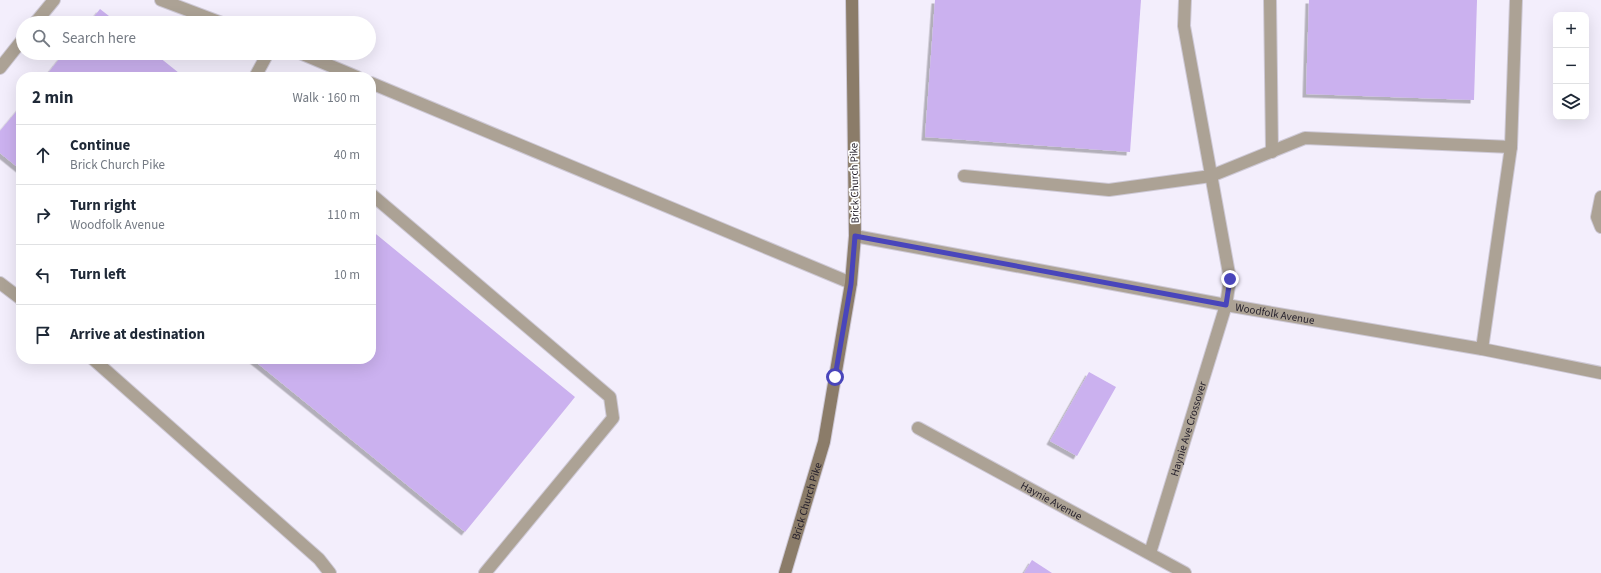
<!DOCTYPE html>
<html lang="en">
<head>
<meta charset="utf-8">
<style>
	:root { --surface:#fff; --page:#f6f6f7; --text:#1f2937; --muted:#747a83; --line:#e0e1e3 }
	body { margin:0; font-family:"Source Sans 3",sans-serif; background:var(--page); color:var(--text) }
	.controls { position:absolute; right:12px; top:12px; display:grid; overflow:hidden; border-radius:8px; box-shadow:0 4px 16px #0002 }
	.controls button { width:36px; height:36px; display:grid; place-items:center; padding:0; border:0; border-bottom:1px solid var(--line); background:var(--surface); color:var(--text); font:20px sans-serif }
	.stop { position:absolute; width:12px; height:12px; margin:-9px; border:3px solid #4945bb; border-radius:50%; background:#fff }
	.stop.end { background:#4945bb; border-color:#fff; box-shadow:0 1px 4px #0008 }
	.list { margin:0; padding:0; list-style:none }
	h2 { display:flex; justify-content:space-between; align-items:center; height:52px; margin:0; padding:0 16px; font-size:17px }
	h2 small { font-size:13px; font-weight:400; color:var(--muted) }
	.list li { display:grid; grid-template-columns:26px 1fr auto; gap:12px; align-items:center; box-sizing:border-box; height:60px; padding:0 16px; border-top:1px solid var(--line) }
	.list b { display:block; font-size:15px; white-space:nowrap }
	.list p { margin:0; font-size:13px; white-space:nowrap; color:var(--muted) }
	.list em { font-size:13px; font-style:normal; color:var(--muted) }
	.icon { flex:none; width:22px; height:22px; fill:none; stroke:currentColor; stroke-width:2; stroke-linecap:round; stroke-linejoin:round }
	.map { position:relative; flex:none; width:1601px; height:573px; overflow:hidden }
	.search { position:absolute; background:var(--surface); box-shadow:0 4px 16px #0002; left:16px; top:16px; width:360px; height:44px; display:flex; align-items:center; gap:10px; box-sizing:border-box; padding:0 14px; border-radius:22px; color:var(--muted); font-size:15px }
	.panel { position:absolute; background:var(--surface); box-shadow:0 4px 16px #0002; left:16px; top:72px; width:360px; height:292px; border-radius:16px }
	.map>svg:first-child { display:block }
	.building { fill:#cbb1ef; filter:url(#shadow) }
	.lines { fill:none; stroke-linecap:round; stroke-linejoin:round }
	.lane-casing { stroke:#cec9d6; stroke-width:14 }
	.street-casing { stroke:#cec9d6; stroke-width:14 }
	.secondary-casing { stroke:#cec9d6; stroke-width:14 }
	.lane { stroke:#aca295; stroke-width:12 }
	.street { stroke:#aca295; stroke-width:12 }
	.secondary { stroke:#8b7c69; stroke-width:12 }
	.route { stroke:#4945bb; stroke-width:5 }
	.labels { text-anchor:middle; stroke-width:3.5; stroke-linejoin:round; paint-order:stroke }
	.street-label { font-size:11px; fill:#231e2a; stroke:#fff }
</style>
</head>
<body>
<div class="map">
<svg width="1601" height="573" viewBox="0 0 1601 573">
	<defs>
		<filter id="shadow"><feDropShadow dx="-3.5" dy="3.5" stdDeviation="0" flood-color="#0004"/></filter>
	</defs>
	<rect width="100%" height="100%" fill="#f3eefc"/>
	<g class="building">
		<polygon points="935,0 1141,0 1130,152 925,137"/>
		<polygon points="1309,0 1477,0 1474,100 1306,94"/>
		<polygon points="100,9 118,23 89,23"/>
		<polygon points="64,53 154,53 184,77 45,77"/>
		<polygon points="21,106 21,170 0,153 0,131"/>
		<polygon points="371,230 575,397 465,532 252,359 371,359"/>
		<polygon points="1089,372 1116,387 1077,456 1050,441"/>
		<polygon points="1032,560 1052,573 1024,573"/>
	</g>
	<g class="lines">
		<g class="lane-casing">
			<g id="lane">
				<polyline points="161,0 222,23"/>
				<polyline points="1185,0 1184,26 1230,279 1226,305"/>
				<polyline points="1270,0 1272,152"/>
				<polyline points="35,23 54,0"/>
				<polyline points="300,53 357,77"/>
				<polyline points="0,68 23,39"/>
				<polyline points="255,77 268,53"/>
				<polyline points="371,83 851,283"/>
				<polyline points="1511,147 1516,0"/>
				<polyline points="964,176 1109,190 1211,176 1305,138 1511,147 1482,349"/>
				<polyline points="371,194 610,397 613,418 485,573"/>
				<polyline points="1601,197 1597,217 1601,227"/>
				<polyline points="0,283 21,299"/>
				<polyline points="93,359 319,559 330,573"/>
			</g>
		</g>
		<g class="street-casing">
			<g id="street">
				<path id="s1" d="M855,236L1226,305L1482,349L1601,373"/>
				<path id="s2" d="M918,428L1185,573"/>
				<path id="s3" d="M1150,553L1226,305"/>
			</g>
		</g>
		<g class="secondary-casing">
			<g id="secondary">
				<path id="s4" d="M785,573L824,442L851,283L855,236L852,0"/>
			</g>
		</g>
		<use href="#lane" class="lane"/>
		<use href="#street" class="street"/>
		<use href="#secondary" class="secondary"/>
	</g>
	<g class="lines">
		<polyline class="route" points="835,377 851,284 855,236 1226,305 1230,279"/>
	</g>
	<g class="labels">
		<g class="street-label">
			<text transform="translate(854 183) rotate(-91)" y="4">Brick Church Pike</text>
			<text dy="4" stroke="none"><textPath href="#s1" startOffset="427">Woodfolk Avenue</textPath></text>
			<text dy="4" stroke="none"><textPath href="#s3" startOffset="130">Haynie Ave Crossover</textPath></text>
			<text dy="4" stroke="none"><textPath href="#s2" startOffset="152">Haynie Avenue</textPath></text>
			<text dy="4" stroke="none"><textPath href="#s4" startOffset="75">Brick Church Pike</textPath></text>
		</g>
	</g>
</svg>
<div class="controls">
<button>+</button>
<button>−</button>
<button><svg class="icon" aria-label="layers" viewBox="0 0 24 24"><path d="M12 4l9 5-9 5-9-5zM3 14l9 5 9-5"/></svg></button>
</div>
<div class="stop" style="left:835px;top:377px"></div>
<div class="stop end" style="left:1230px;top:279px"></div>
<div class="search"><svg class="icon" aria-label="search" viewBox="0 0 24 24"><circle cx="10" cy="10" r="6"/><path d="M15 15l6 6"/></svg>Search here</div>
<section class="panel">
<h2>2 min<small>Walk · 160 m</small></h2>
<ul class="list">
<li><svg class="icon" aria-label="ahead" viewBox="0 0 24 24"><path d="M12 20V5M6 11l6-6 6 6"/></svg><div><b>Continue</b><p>Brick Church Pike</p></div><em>40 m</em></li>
<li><svg class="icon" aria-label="right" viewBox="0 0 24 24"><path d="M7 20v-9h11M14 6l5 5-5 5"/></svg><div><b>Turn right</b><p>Woodfolk Avenue</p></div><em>110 m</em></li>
<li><svg class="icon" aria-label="left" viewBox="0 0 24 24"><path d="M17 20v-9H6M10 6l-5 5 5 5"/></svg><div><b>Turn left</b></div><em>10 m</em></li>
<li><svg class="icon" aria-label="arrive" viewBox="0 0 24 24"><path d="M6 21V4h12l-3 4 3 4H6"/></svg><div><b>Arrive at destination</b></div></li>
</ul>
</section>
</div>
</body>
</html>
